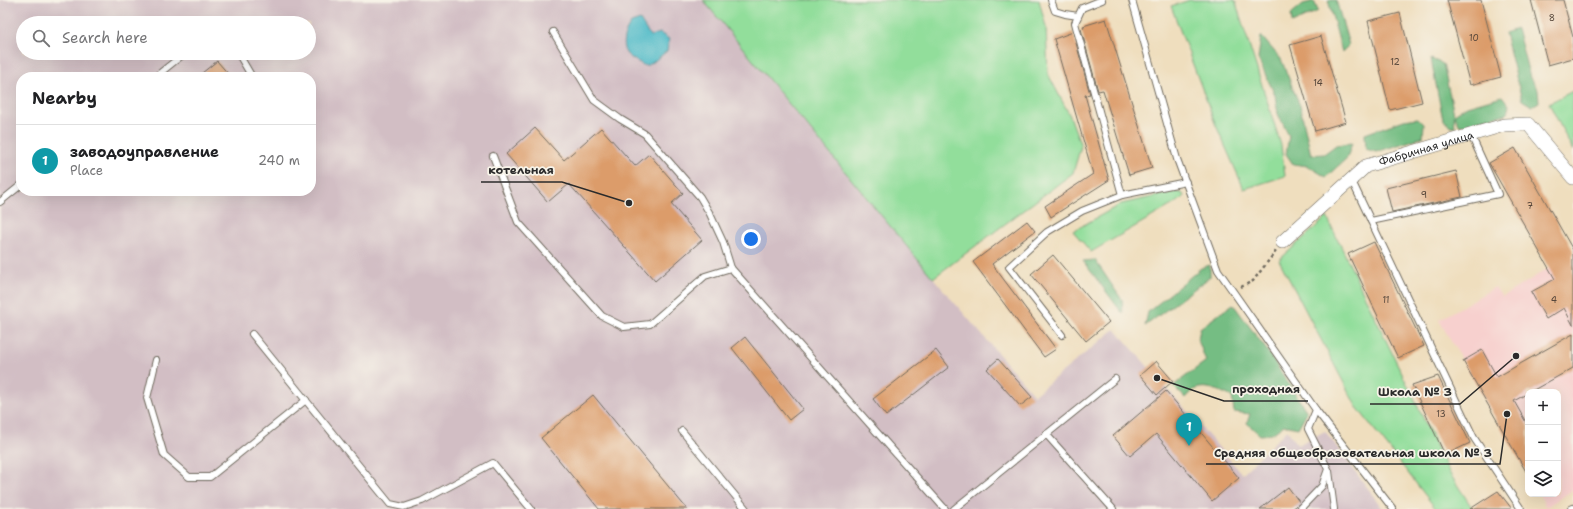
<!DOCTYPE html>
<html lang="en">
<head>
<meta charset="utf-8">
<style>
	:root { --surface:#fff; --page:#f2f2f2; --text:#202124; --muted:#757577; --line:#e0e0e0; --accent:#d1495b }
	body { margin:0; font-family:"Shantell Sans",sans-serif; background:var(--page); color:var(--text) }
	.controls { position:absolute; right:12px; bottom:12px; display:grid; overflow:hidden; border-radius:8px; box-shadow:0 4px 16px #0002 }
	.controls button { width:36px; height:36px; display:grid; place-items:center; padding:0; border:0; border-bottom:1px solid var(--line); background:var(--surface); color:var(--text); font:20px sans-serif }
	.you { position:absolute; left:751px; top:239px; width:14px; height:14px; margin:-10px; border:3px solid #fff; border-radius:50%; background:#1a73e8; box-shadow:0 0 0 6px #1a73e833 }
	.badge { display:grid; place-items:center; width:26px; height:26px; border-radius:50%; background:var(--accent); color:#fff; font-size:13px; font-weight:700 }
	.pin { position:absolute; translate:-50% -33px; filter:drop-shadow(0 1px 2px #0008) }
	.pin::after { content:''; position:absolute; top:21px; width:14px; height:12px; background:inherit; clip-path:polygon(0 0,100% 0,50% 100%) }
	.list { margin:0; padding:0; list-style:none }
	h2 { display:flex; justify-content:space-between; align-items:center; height:52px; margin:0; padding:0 16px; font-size:17px }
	h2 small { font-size:13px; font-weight:400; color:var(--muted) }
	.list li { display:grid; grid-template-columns:26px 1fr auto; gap:12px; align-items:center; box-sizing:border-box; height:72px; padding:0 16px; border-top:1px solid var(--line) }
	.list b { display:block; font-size:15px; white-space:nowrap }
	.list p { margin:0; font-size:13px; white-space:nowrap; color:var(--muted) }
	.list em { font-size:13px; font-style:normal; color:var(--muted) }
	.icon { flex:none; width:22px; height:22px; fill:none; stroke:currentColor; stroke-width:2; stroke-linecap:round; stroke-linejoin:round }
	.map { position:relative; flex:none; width:1573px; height:509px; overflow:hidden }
	.search { position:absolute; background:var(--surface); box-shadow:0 4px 16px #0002; left:16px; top:16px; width:300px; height:44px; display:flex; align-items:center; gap:10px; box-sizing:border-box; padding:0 14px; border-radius:22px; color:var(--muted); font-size:15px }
	.panel { position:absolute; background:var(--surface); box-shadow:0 4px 16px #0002; left:16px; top:72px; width:300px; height:124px; border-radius:16px }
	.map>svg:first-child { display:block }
	.built { fill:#f7d0ce }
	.industrial { fill:#d2bec4; fill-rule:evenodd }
	.green { fill:#92de9b; stroke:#5e8463 }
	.forest { fill:#75bd83; stroke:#507457 }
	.water { fill:#4dbac8; stroke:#3c727a }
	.building { fill:#dc9c6a }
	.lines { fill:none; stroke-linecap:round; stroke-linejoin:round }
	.lane-casing { stroke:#706a5e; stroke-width:8 }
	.street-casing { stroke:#706a5e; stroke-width:14 }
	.path { stroke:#706a5e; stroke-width:2.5; stroke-dasharray:3 3; stroke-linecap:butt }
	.lane { stroke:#fff; stroke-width:6 }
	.street { stroke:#fff; stroke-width:13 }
	.labels { text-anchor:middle; stroke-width:3.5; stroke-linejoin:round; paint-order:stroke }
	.number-label { font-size:9px; fill:#57473b }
	.street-label { font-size:11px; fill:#2b2b2b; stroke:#f7f3e8 }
	.leader { fill:none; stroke:#2b2b2b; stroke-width:1.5 }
	.callout-dot { fill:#2b2b2b; stroke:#f7f3e8; stroke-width:1.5 }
	.callout-label { font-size:12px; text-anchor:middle; font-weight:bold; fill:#2b2b2b; stroke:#f7f3e8; stroke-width:3.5; stroke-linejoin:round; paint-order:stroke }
</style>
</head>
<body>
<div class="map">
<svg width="1573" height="509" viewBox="0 0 1573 509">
	<rect width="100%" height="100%" fill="#f7f3e8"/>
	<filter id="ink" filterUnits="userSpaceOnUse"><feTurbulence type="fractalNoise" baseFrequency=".025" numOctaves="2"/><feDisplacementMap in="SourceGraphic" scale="8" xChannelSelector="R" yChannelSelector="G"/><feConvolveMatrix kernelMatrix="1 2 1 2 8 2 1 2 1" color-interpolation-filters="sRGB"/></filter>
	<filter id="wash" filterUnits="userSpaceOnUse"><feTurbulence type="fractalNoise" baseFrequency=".012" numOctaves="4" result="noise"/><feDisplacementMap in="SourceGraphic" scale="16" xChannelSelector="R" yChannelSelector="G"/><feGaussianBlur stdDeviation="0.9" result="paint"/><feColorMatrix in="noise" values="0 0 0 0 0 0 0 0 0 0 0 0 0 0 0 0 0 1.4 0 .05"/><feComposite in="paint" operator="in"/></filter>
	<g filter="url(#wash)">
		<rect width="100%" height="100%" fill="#efdebe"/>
		<polygon class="built" points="1573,253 1573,490 1546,507 1539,494 1558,494 1558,392 1528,392 1528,475 1439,320 1495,287 1502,297"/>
		<path class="industrial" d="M0,0H703L940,286L1034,395L1115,329L1242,474L1287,430L1298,445L1325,431L1383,509H0ZM23,23H309V53H23ZM21,77H311V191H21Z"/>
		<g class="green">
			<polygon points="703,0 1039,0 1046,27 1048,74 1070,116 1081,146 1073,173 933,278"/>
			<polygon points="1190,0 1235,0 1281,145 1285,176 1244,189 1215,123 1171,6"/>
			<polygon points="1573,91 1573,151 1549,103"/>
			<polygon points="1175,192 1182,193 1184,196 1179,201 1091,252 1073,231 1121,204"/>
			<polygon points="1327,217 1450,474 1473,509 1436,509 1356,406 1279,260"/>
		</g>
		<g class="forest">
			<polygon points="1328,0 1336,0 1349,45 1342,52"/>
			<polygon points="1314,1 1318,11 1292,23 1291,14 1303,4"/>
			<polygon points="1517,29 1530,78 1538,90 1539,102 1532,106 1522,100 1505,33"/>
			<polygon points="1261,36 1281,59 1300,106 1311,155 1324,154 1336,145 1352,143 1347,158 1326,177 1308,166 1293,164 1286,154 1289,136 1278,114 1275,95 1258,59"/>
			<polygon points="1431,59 1443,64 1454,114 1467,106 1502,96 1509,105 1507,114 1487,118 1460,126 1454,115 1455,128 1443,120"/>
			<polygon points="1418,118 1424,124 1423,137 1376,152 1366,149 1365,134 1404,120"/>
			<polygon points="1095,260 1122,300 1123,314 1083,261"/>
			<polygon points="1210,265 1210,277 1145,326 1148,312 1201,268"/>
			<path d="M1233,304L1266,349L1307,412L1298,428L1284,425L1272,434L1260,435L1247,423L1250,414L1234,412L1232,397C1221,391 1203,383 1192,391C1189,393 1187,396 1185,398L1173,386L1206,361L1198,340L1200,328Z"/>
		</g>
		<path class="water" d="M640,20L650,36L660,33L669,39L667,51L652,63L645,66C639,62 629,58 626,53C620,44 625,31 631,23Z"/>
		<g id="blocks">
			<g class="building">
				<polygon points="1447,0 1481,0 1501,77 1470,85"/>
				<polygon points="1531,0 1563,0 1573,37 1573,58 1548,65"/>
				<polygon points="1400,13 1422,102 1390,110 1368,21"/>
				<polygon points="1106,19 1152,168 1129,175 1103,90 1098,91 1081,29 1084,28 1083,26"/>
				<polygon points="1073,32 1090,94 1085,95 1109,180 1051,217 1045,206 1093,174 1054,39"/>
				<polygon points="1321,36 1346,122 1315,131 1290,45"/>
				<polygon points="217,61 231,77 197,77"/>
				<polygon points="535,128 564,160 601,128 635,166 649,154 683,193 671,204 702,240 655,281 569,184 548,202 506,154"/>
				<polygon points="1515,148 1573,250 1573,325 1564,308 1546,319 1531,292 1555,279 1489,163"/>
				<polygon points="1456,171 1462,197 1392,212 1386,188"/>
				<polygon points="1027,221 1035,231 992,264 1056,349 1044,357 973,262"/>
				<polygon points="1374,242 1424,346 1398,358 1348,254"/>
				<polygon points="1053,255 1109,322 1086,341 1031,274"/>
				<polygon points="1573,334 1573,368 1530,392 1528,392 1528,393 1514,401 1528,426 1528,475 1463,361 1482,350 1497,377"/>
				<polygon points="745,337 803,409 789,420 732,348"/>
				<polygon points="936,350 949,367 886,416 873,399"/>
				<polygon points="998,359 1032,397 1020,406 987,369"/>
				<polygon points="1156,361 1173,381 1157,395 1140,375"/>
				<polygon points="1438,376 1470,443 1445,455 1412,385"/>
				<polygon points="1166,391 1239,478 1212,501 1156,434 1130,456 1113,436"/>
				<polygon points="593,395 687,509 599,509 541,438"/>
				<polygon points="1288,487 1300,503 1292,509 1260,509"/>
				<polygon points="1498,491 1512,509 1470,509"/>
			</g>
		</g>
	</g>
	<g filter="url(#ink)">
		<use href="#blocks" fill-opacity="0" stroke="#706a5e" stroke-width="1"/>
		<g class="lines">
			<g class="lane-casing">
				<g id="lane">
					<polyline points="1051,0 1055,11 1065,14 1078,16"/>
					<polyline points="1102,0 1082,8 1075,23 1122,195 1186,182"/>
					<polyline points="1132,0 1177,159 1218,270 1316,410 1308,429 1328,469 1322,486 1300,509"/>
					<polyline points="553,32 594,100 620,119 645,134 700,197 710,214 723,242 731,268"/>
					<polyline points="238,53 252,77"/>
					<polyline points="155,77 185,53"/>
					<polyline points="493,156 518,222 602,316 624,327 650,324 705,276 731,268 945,509"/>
					<polyline points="1351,179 1474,438 1521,509"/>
					<polyline points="0,202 21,185"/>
					<polyline points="1371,221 1498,194 1471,135"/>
					<polyline points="252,334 390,504 404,507 422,501 493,463 531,509"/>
					<polyline points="1062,335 1009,267 1047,232 1082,211 1122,195"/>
					<polyline points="156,360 147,398 164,455 189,477 210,477 306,400"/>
					<polyline points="1316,410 1393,509"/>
					<polyline points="682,431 746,509"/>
					<polyline points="1046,434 1113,509"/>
					<polyline points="1329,471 1334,509"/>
					<polyline points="954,509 1115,379"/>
					<polyline points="1571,509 1573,508"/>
				</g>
			</g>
			<g class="street-casing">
				<g id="street">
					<path id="s1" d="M1282,242L1366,166L1504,125L1528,124L1573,178"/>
				</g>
			</g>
			<polyline class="path" points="1241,287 1253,281 1276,251"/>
			<use href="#lane" class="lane"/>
			<use href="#street" class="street"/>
		</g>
	</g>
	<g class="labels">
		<g class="number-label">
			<text x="1552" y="21">8</text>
			<text x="1474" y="41">10</text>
			<text x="1395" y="65">12</text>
			<text x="1318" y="86">14</text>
			<text x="1424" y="198">9</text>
			<text x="1530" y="209">7</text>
			<text x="1386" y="303">11</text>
			<text x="1554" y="303">4</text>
			<text x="1441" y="417">13</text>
		</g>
		<g class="street-label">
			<text dy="4" stroke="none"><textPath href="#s1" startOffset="176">Фабричная улица</textPath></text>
		</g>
	</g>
	<path class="leader" d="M629 203L562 182H481M1157 378L1224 401H1308M1516 356L1460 404H1370M1507 414L1500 464H1206"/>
	<g class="callout-dot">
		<circle cx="629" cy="203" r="4"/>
		<circle cx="1157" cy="378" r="4"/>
		<circle cx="1516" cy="356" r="4"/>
		<circle cx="1507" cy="414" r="4"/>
	</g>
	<g class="callout-label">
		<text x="521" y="174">котельная</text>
		<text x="1266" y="393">проходная</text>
		<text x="1415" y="396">Школа № 3</text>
		<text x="1353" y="457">Средняя общеобразовательная школа № 3</text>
	</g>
</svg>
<div class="controls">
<button>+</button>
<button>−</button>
<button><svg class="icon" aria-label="layers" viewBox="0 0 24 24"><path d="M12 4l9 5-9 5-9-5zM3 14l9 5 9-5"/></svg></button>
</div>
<div class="you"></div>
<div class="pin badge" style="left:1189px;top:446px;background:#0f9aa8">1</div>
<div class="search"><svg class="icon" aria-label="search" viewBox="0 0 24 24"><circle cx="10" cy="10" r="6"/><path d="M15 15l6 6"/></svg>Search here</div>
<section class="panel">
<h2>Nearby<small></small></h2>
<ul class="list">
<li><span class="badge" style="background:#0f9aa8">1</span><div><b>заводоуправление</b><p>Place</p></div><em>240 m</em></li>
</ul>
</section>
</div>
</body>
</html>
